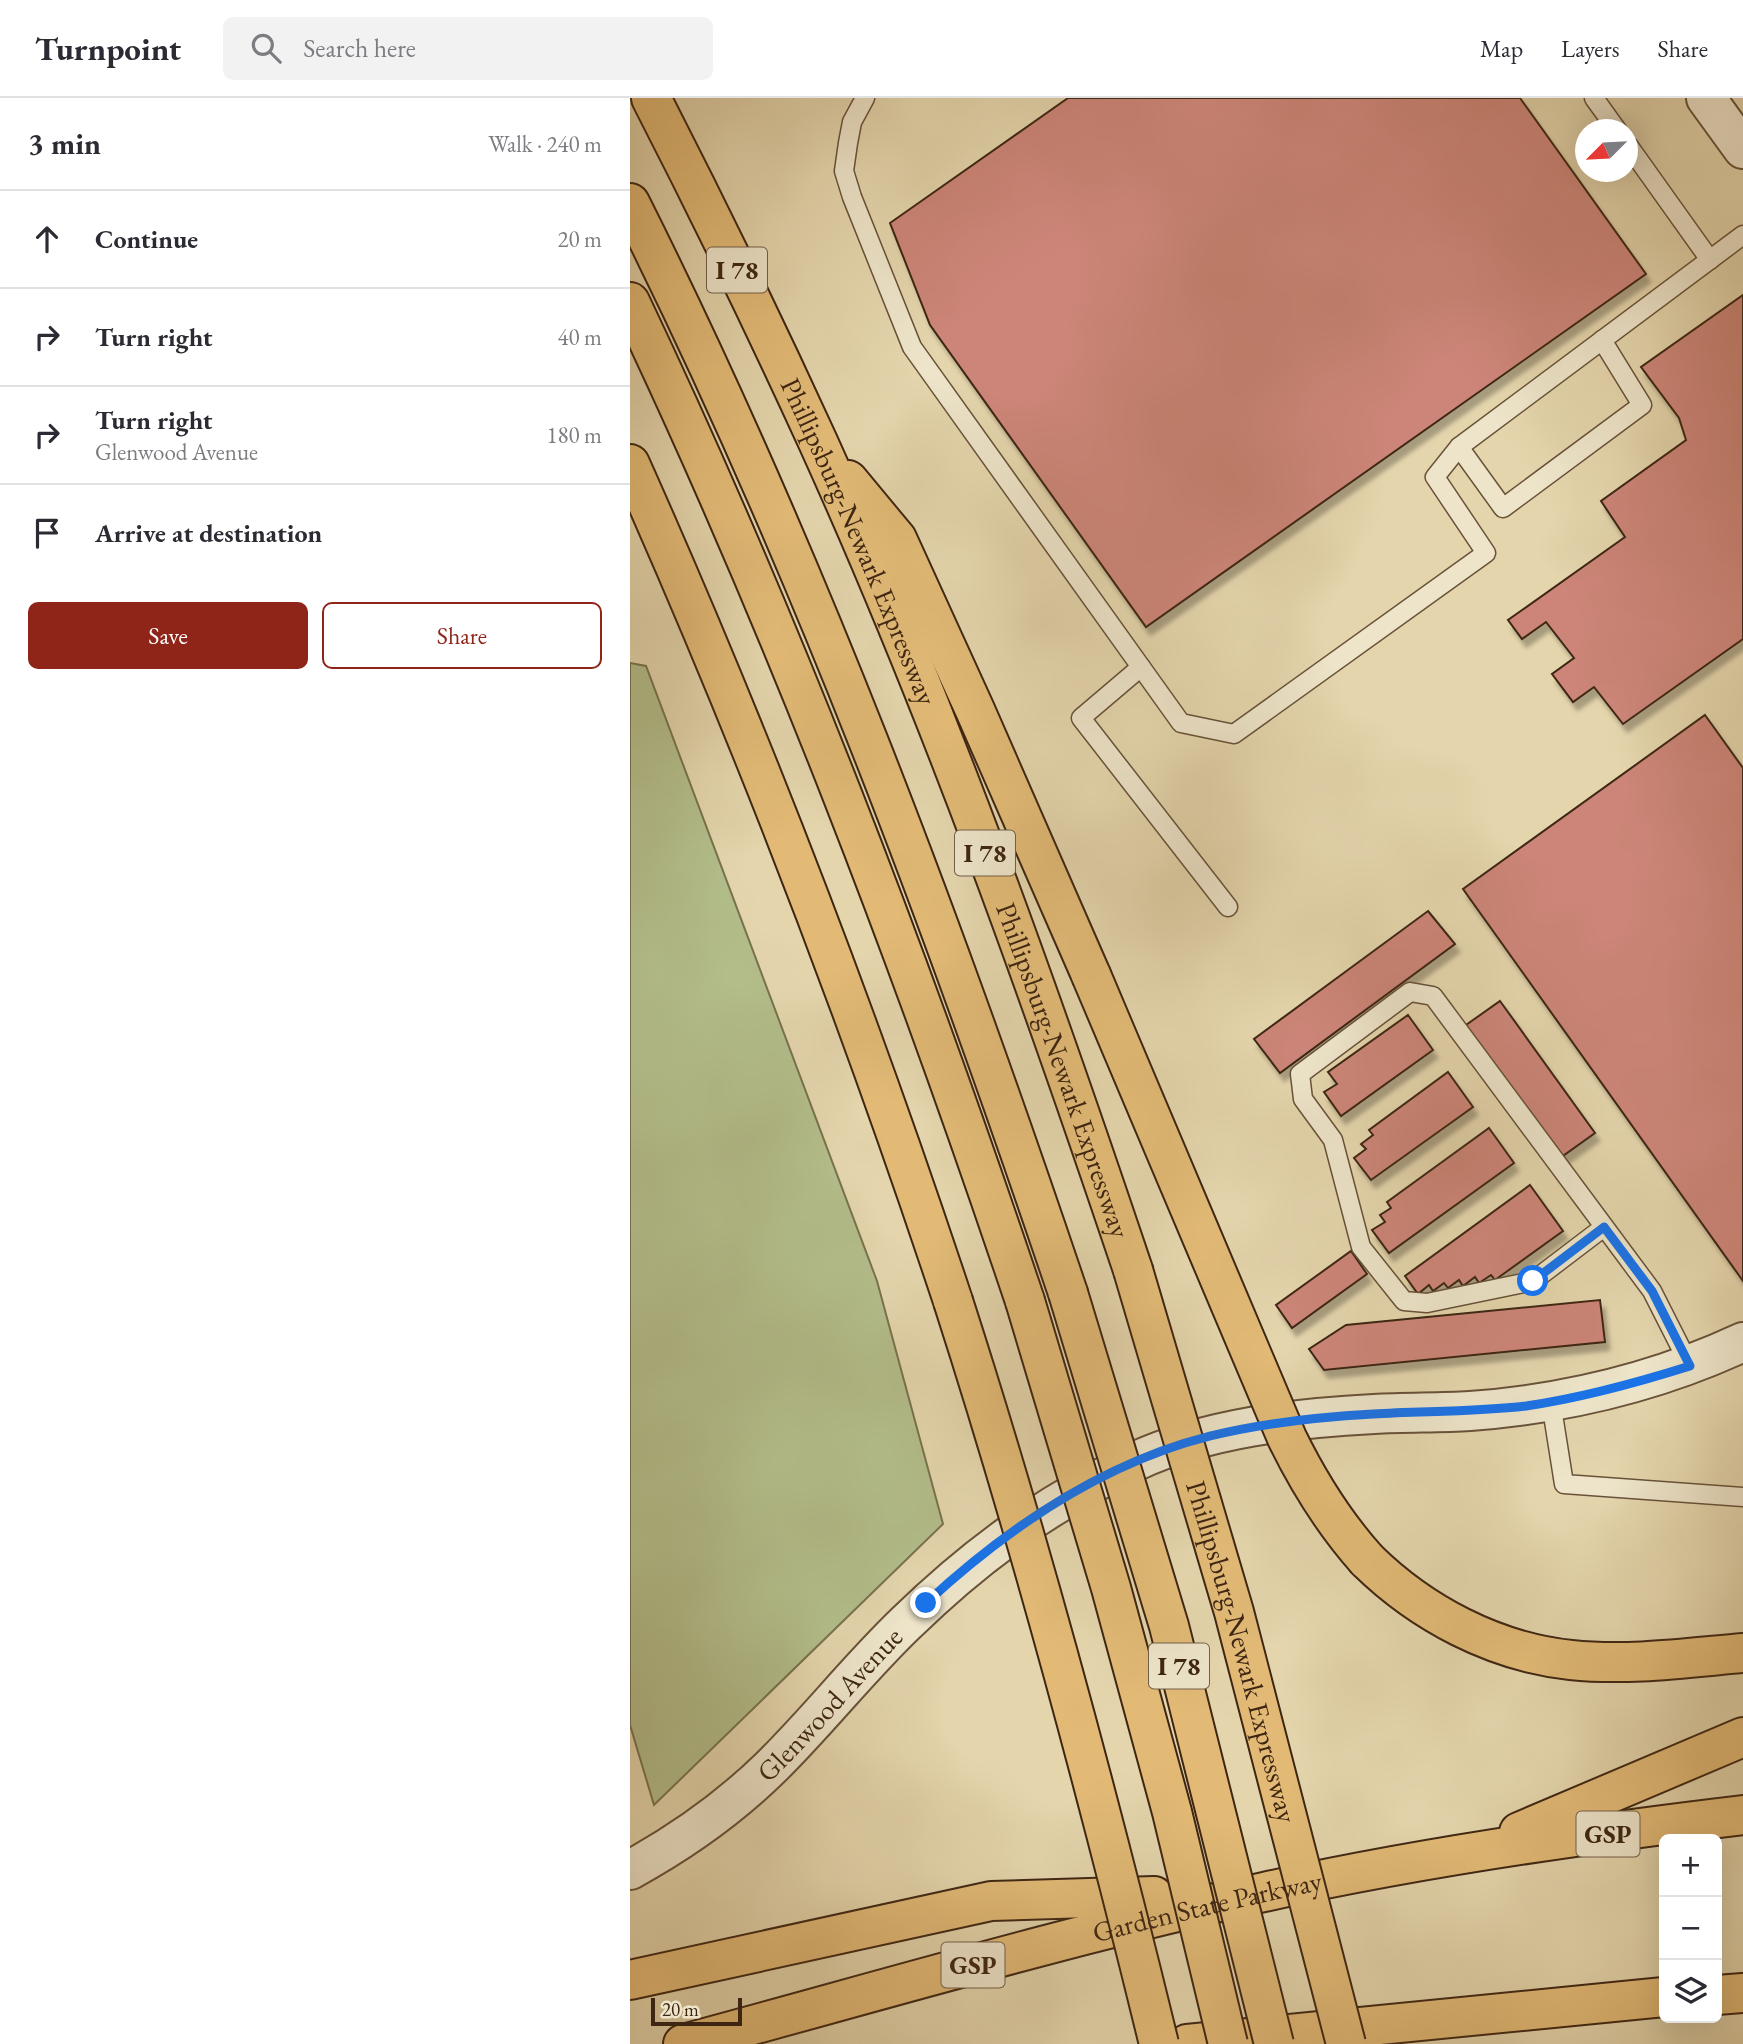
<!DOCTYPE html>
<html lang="en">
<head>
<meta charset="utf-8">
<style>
	:root { --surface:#fff; --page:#f2f2f3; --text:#2b2b33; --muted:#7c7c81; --line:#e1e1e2; --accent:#8f2418 }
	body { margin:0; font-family:"EB Garamond",serif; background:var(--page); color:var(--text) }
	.controls { position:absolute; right:21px; bottom:21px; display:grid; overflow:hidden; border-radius:10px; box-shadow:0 7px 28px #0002 }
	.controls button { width:63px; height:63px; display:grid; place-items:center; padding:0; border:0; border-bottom:2px solid var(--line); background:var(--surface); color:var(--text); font:35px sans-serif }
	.compass { position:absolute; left:945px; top:21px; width:63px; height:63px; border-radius:50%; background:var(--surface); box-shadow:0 7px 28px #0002; rotate:246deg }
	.scale { position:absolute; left:21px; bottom:18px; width:91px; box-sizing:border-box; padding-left:7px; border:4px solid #3e2613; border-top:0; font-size:19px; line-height:24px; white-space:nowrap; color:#3e2613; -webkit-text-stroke:5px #ede4c9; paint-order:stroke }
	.stop { position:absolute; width:21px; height:21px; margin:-16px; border:5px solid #1a73e8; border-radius:50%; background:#fff }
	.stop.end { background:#1a73e8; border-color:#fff; box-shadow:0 2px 7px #0008 }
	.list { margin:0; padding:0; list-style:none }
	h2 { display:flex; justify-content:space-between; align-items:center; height:91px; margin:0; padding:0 28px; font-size:30px }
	h2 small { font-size:23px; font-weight:400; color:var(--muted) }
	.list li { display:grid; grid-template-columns:46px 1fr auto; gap:21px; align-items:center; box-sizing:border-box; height:98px; padding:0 28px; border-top:2px solid var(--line) }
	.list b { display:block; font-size:26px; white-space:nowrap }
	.list p { margin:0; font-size:23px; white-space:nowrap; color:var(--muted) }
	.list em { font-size:23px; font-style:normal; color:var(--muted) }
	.actions { display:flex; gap:14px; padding:21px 28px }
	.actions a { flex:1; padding:16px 0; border:2px solid var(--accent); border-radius:10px; text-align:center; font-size:24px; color:var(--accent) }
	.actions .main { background:var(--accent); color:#fff }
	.icon { flex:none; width:38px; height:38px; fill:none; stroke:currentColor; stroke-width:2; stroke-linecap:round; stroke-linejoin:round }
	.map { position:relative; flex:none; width:1113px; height:1946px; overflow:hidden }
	header { display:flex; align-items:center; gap:42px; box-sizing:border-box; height:98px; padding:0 35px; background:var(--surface); border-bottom:2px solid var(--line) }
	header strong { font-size:33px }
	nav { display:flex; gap:38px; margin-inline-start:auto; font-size:24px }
	.search { width:490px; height:63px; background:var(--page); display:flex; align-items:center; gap:18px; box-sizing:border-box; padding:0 24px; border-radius:10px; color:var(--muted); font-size:26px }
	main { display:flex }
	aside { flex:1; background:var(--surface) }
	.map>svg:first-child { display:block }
	.green { fill:#b2bd8a; stroke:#78724e; stroke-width:2 }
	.building { fill:#cc8578; stroke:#3e2613; stroke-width:2; filter:url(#shadow) }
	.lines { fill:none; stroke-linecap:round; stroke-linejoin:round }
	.service-casing { stroke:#685239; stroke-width:21 }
	.tertiary-casing { stroke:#685239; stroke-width:42 }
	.motorway-casing { stroke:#3e2613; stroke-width:42 }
	.service { stroke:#ede4c9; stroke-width:18 }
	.tertiary { stroke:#ede4c9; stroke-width:38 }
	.motorway { stroke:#e2ba76; stroke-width:38 }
	.motorway-bridge-casing { stroke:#3e2613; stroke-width:42; stroke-linecap:butt }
	.motorway-bridge { stroke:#e2ba76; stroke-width:38 }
	.route { stroke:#1a73e8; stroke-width:9 }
	.labels { text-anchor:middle; stroke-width:7; stroke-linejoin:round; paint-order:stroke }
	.shield { fill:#ede4c9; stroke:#725f4a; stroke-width:2 }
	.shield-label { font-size:26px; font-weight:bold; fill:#3e2613 }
	.street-label { font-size:28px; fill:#3e2613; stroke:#ede4c9 }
</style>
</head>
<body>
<header>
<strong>Turnpoint</strong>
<div class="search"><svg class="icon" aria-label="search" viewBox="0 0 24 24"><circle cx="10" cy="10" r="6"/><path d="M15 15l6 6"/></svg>Search here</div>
<nav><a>Map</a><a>Layers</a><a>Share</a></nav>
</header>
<main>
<aside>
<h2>3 min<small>Walk · 240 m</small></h2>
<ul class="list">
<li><svg class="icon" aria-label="ahead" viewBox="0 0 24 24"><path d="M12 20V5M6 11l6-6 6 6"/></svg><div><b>Continue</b></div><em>20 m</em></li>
<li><svg class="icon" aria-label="right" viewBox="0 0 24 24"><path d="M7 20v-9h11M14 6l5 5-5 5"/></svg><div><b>Turn right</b></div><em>40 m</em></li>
<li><svg class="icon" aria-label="right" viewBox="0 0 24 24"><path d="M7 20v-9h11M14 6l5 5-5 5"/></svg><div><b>Turn right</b><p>Glenwood Avenue</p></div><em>180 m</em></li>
<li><svg class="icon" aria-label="arrive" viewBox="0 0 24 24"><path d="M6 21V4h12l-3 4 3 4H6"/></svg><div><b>Arrive at destination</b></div></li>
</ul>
<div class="actions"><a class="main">Save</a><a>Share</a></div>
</aside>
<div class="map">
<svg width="1113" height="1946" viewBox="0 0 1113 1946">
	<defs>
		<filter id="shadow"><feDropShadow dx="4.5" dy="8" stdDeviation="2" flood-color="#0004"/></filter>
	</defs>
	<rect width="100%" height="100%" fill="#e4d5ac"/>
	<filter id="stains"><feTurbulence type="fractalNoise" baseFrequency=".00286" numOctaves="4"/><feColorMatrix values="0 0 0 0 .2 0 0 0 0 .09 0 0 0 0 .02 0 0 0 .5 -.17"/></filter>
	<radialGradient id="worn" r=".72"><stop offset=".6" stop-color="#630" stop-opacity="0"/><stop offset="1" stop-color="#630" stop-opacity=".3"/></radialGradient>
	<polygon class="green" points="0,565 16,568 247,1183 313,1426 24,1707 0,1627"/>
	<g class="building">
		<polygon points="438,0 890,0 1016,176 516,529 300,227 260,125"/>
		<polygon points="1113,197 1113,541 993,626 964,589 943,604 922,576 944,560 916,524 892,541 878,522 995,439 971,403 1056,342 1049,320 1011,269"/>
		<polygon points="1075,617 1113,670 1113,1183 833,791"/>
		<polygon points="798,813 825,846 650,975 624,941"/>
		<polygon points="870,903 965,1035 930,1060 836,927"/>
		<polygon points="778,917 803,952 711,1018 694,994 707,986 698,974"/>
		<polygon points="818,974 843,1009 741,1082 724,1060 736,1051 731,1046 743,1037 739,1032"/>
		<polygon points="859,1030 884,1065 759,1155 742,1132 755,1124 750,1117 761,1110 757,1104"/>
		<polygon points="900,1087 933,1133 865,1182 861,1177 849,1185 845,1179 833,1188 829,1182 818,1190 814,1185 803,1193 799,1187 788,1196 775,1178"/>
		<polygon points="721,1153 737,1176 662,1230 646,1207"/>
		<polygon points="970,1202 975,1244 694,1272 679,1251 716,1227"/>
	</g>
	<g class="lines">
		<g class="service-casing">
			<g id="service">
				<polyline points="235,0 222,24 218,45 214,73 222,99 282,249 551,625 604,636 856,455 805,379 829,349 1113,137"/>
				<polyline points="964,0 987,32"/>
				<polyline points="998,47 1080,162"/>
				<polyline points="829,349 873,410 1012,307 972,242"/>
				<polyline points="511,569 451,620 598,809"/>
				<polyline points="974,1129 903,1183 797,1205 774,1203 731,1149 703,1042 673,1001 670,976 780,894 803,898 996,1158 1022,1193 1060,1268"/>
				<polyline points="921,1304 934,1386 1113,1399"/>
			</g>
		</g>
		<g class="tertiary-casing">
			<g id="tertiary">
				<polyline points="1076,0 1113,51"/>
				<path id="s1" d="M0,1772C51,1744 98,1711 140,1670C187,1624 228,1571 276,1525C347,1456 416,1406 506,1363C578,1330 665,1320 744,1316C776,1314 808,1315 840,1313C935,1306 1027,1284 1113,1244"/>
			</g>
		</g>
		<g class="motorway-casing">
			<g id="motorway">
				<path id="s2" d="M21,0C79,113 135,228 188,344C310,613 409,892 503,1172"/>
				<path d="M0,105C176,456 313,824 438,1195"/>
				<path d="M0,204C154,528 281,863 395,1203"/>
				<path d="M0,366C122,639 229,919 323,1203"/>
				<polyline points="218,382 267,441 345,612 461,877"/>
				<path d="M737,1462C791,1515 864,1554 941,1562C998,1568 1056,1560 1113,1555"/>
				<polyline points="889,1734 1113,1639"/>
				<polyline points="0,1882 361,1803 524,1798"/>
				<polyline points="1087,1897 1113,1895"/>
				<path id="s3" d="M53,1946C246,1894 438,1837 634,1794C791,1759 953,1736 1113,1717"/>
				<polyline points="557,1946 1034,1899"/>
			</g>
		</g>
		<use href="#service" class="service"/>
		<use href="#tertiary" class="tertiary"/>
		<use href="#motorway" class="motorway"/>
		<g class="motorway-bridge-casing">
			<g id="motorway-bridge">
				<path d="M461,877L657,1340C679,1385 704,1425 737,1462"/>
				<path id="s4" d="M503,1172L604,1514L716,1946"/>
				<polyline points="438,1195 539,1528 644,1946"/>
				<path d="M323,1203C402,1448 468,1696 529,1946"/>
				<polyline points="395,1203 481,1490 542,1714 598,1946"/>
			</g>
		</g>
		<use href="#motorway-bridge" class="motorway-bridge"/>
	</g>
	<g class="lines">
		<path class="route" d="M296,1505C377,1430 473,1365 580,1338C633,1325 689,1319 743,1316C794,1313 845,1314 896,1308C951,1300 1006,1285 1060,1268L1022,1193L974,1129L903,1183"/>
	</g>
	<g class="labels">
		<g class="shield">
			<rect x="77" y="149.5" width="60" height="45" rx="5"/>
			<rect x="325" y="732.5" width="60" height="45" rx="5"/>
			<rect x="519" y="1545.5" width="60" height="45" rx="5"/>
			<rect x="946.5" y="1713.5" width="63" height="45" rx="5"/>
			<rect x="311.5" y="1844.5" width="63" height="45" rx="5"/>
		</g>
		<g class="shield-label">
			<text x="107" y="181">I 78</text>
			<text x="355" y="764">I 78</text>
			<text x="549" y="1577">I 78</text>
			<text x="978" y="1745">GSP</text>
			<text x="343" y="1876">GSP</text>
		</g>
		<g class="street-label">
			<text dy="10" stroke="none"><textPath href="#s2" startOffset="490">Phillipsburg-Newark Expressway</textPath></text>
			<text dy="10" stroke="none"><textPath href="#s2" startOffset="1057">Phillipsburg-Newark Expressway</textPath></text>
			<text dy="10" stroke="none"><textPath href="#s4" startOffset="397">Phillipsburg-Newark Expressway</textPath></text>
			<text dy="10" stroke="none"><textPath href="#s1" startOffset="261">Glenwood Avenue</textPath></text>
			<text dy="10" stroke="none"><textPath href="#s3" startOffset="542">Garden State Parkway</textPath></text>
		</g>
	</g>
	<rect width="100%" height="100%" filter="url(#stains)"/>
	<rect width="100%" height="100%" fill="url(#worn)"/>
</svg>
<div class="controls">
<button>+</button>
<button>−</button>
<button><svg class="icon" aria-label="layers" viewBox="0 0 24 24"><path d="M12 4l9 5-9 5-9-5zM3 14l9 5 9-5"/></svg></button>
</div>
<svg class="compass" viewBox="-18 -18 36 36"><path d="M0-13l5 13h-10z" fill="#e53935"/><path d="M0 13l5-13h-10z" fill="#7c7c81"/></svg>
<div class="scale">20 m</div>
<div class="stop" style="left:903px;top:1183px"></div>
<div class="stop end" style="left:296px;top:1505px"></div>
</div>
</main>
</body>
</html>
